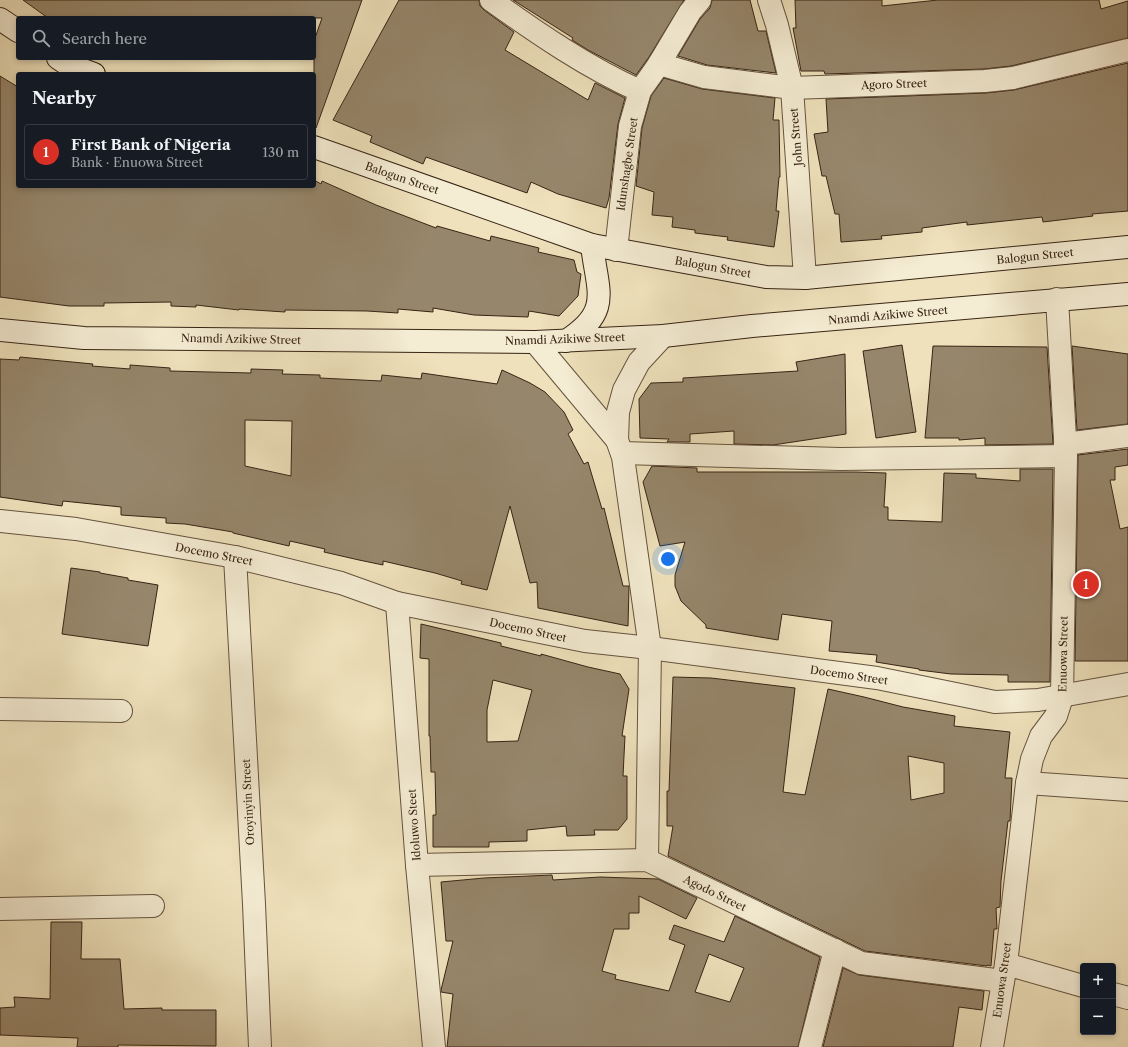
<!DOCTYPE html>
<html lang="en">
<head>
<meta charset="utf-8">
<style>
	:root { --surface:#171b24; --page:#20242c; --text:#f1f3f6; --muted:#9ea1a6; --line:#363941; --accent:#d93025 }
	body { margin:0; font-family:"Libre Caslon Text",serif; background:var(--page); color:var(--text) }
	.controls { position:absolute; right:12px; bottom:12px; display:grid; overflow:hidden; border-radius:4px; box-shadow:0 2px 6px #0003 }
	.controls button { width:36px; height:36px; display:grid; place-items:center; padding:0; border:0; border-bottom:1px solid var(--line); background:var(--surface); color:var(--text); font:20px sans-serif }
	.you { position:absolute; left:668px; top:559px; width:14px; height:14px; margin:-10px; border:3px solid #fff; border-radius:50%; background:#1a73e8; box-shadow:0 0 0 6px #1a73e833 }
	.badge { display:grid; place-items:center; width:26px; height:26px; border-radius:50%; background:var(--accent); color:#fff; font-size:13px; font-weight:700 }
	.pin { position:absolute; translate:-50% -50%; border:2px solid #fff; box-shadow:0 1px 4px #0006 }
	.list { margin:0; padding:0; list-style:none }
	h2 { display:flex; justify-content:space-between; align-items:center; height:52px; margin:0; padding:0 16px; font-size:17px }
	h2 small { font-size:13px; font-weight:400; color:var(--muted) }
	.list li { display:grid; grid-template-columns:26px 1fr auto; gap:12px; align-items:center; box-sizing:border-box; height:56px; margin:0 8px 8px; padding:0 8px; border:1px solid var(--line); border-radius:4px }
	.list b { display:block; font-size:15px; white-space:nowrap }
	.list p { margin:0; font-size:13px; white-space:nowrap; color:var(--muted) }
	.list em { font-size:13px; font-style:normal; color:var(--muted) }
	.icon { flex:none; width:22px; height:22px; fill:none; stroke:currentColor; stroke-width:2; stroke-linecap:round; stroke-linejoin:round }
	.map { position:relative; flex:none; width:1128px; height:1047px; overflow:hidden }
	.search { position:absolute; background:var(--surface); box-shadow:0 2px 6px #0003; left:16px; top:16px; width:300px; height:44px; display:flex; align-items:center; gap:10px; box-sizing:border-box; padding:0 14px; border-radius:4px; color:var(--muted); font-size:15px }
	.panel { position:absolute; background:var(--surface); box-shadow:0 2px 6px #0003; left:16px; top:72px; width:300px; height:116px; border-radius:4px }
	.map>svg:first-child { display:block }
	.building { fill:#96866b; stroke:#372415; fill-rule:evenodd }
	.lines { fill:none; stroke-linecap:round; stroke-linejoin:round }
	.minor-casing { stroke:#65533e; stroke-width:24 }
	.tertiary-casing { stroke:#65533e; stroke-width:24 }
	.secondary-casing { stroke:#372415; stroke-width:24 }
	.minor { stroke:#f4ecd3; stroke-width:22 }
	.tertiary { stroke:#f4ecd3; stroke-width:22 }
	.secondary { stroke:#f4ecd3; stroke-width:22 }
	.labels { text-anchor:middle; stroke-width:3; stroke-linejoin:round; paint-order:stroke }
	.street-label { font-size:11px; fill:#372415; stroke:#f4ecd3 }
</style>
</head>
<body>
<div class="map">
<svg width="1128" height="1047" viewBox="0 0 1128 1047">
	<rect width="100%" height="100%" fill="#eee1bb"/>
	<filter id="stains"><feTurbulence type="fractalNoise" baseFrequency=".005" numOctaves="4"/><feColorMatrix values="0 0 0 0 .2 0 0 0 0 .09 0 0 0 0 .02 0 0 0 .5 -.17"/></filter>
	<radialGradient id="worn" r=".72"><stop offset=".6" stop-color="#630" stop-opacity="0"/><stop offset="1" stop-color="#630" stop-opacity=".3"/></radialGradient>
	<g class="building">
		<polygon points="23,0 362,0 316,128 314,127 314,41 322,18 48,18"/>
		<polygon points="399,0 479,0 480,6 484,10 514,32 505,50 588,100 595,83 625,98 618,124 609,198 606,208 558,194 531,182 527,193 426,157 423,164 370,142 372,136 333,120"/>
		<polygon points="513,0 684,0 649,57 636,75 588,50 572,40 573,38"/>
		<polygon points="712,0 750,0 758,31 766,31 776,73 707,65 678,56 700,19 710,8"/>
		<polygon points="795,0 882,0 882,6 938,0 1099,0 1101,9 1128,1 1128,38 1011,66 984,69 825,74 824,71 801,71 793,28 796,28"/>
		<polygon points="1128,63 1128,211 1092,214 1093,216 1043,222 1042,217 967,225 967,222 922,228 922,232 881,236 882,239 841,242 839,214 835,214 826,176 822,176 814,134 828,132 826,99 986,93 1014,90"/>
		<polygon points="0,76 18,87 18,186 314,186 314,180 321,184 322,181 376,205 436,228 437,226 490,241 491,236 539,248 538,252 574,260 577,272 581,274 578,296 559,316 529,311 528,317 474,315 433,308 433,312 398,309 398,313 367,311 285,310 285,312 239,309 239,310 196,305 196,307 171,306 171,302 104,303 104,306 69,306 0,297"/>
		<polygon points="664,78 702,89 775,98 773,120 779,120 780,177 779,177 776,211 779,211 774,247 727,240 728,237 695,233 695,230 672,227 673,217 652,215 654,192 636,186 642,128 651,96"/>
		<polygon points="902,345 916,432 876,438 863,351"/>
		<polygon points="933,346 1047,347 1053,444 985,445 985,438 959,440 959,438 925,438"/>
		<polygon points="1072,346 1128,354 1128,424 1077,430"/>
		<polygon points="845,354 846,434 773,445 734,444 734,431 690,434 690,442 667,442 669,439 640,438 639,399 651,383 683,382 683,378 798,371 796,362"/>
		<path d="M20,357L93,364L92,366L130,369V365L170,368V371L251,373V369L283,370L282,374L320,375V378L381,381L382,375L421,379L422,373L497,384L502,370L530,383L545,392L564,412L573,430L568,434L584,464L588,462L602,509L604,508L623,586H629L628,626L538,608L537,582L530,583L510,506L487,590L461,584L462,581L435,573L383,561V565L359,560L324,552L325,549L290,541L289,546L233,533V532L185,524L166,523V518L121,515V507L63,501L62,506L0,497V359L19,360ZM245,420L292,421L291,476L245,466Z"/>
		<polygon points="1128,449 1128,465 1115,467 1115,480 1110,480 1120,529 1128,527 1128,661 1075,661 1078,455"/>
		<polygon points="652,466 697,468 697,472 856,472 886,473 884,507 888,507 888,520 942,522 944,473 976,474 976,478 1020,481 1020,469 1053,469 1050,682 1008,682 1008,675 951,674 919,670 919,669 876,662 877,655 829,651 832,621 782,614 778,640 706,628 706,625 681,601 675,586 675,575 685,542 660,546 643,482"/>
		<polygon points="71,568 100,572 100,573 128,578 128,580 158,585 148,646 62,634"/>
		<path d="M421,624L501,643V646L541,656V654L588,667L620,674L629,689L622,736H625L623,776H627V819L618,830H594L595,835L567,836L566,826L527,830V841L489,842V847H433V815H436L435,772H431L430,736H429V659L420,658ZM493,680L532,690L518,741L487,742V710Z"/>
		<path d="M673,677L711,678L795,688L783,792L805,795L828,689L864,697L903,707L955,716L954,726L1010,732L1005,778H1012L1010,821H1008L1001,881L1000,907L996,908L997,929H994L991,966L987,965V966L865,951L668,856L673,826H667V791H669ZM908,756L944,763V793L911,800Z"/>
		<path d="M552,875L553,880L600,877L658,879L697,898L686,919L639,896V913H629V929H614L602,971L616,975L615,979L669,991L685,945L669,939L674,925L724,942L735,916L820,957L798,1047H447L453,994L441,992V990L453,941H446L441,882L484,878ZM709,954L744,968L730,1002L695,992Z"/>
		<polygon points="51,922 82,922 81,959 120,959 124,1009 162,1008 162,1010 216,1010 216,1046 118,1045 118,1047 77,1047 78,1038 0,1035 0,1008 15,1007 14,997 50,999"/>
		<polygon points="843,968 859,975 984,991 982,1010 959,1007 953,1047 823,1047"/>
	</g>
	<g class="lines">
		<g class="minor-casing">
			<g id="minor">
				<path d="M491,0C537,33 588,68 640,91"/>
				<polyline points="769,0 777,25 792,88 805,278"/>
				<polyline points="659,64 704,77 792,88 985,81 1013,78 1128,50"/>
				<polyline points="616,250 630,126 640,91 659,64 690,12 700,0"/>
				<polyline points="535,342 617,440 623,457 650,648 647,860"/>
				<polyline points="617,440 618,412 624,390 639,362 663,336"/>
				<polyline points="1065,444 1128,436"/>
				<polyline points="622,453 840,459 1066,456"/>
				<polyline points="235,557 254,904 260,1047"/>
				<polyline points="397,603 417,865 434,1047"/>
				<polyline points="0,709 121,711"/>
				<polyline points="1027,783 1128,790"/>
				<polyline points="417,865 647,860 861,963 1003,981"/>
				<polyline points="0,909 153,906"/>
				<polyline points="1006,964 1083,986"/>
				<polyline points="1113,994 1128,998"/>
				<polyline points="810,1047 835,950"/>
				<polyline points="992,1047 1006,964 1027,783 1032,759 1041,736 1056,716 1062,697 1066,456 1057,299"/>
			</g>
		</g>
		<g class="tertiary-casing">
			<polyline id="tertiary" points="0,521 76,529 235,557 341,583 397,603 585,641 650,648 877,678 995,702 1038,700 1128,684"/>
		</g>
		<g class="secondary-casing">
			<g id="secondary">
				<polyline points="0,19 18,31"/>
				<polyline points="58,58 67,64 94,74"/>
				<polyline points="314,147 592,245 766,277 805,278 1128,247"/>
				<polyline points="0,330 84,338 535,342 663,336 752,326 1128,294"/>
				<path d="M566,341C613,311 597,291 592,245"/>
			</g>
		</g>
		<use href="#minor" class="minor"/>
		<use href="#tertiary" class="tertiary"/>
		<use href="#secondary" class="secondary"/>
	</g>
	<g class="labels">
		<g class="street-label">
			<text transform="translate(894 84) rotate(-2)" y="4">Agoro Street</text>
			<text transform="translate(796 137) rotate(-95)" y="4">John Street</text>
			<text transform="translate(627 164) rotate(-82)" y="4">Idunshagbe Street</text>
			<text transform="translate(402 178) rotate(19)" y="4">Balogun Street</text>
			<text transform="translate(1035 256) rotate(-6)" y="4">Balogun Street</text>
			<text transform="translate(713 267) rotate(10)" y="4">Balogun Street</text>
			<text transform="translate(888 315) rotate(-5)" y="4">Nnamdi Azikiwe Street</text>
			<text transform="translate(241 339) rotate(1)" y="4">Nnamdi Azikiwe Street</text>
			<text transform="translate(565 339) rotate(-2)" y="4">Nnamdi Azikiwe Street</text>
			<text transform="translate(214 554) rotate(11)" y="4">Docemo Street</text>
			<text transform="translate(528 630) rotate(12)" y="4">Docemo Street</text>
			<text transform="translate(1063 654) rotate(-89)" y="4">Enuowa Street</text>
			<text transform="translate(849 675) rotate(8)" y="4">Docemo Street</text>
			<text transform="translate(248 802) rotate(-93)" y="4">Oroyinyin Street</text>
			<text transform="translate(414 825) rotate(-94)" y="4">Idoluwo Steet</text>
			<text transform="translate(715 893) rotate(26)" y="4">Agodo Street</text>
			<text transform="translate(1002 980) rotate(-82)" y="4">Enuowa Street</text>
		</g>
	</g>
	<rect width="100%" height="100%" filter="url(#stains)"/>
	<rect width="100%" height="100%" fill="url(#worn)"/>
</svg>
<div class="controls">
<button>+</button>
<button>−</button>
</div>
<div class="you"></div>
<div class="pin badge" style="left:1086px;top:584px">1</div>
<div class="search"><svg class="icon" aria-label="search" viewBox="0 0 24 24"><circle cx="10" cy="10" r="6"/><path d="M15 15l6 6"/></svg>Search here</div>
<section class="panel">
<h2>Nearby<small></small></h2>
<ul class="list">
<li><span class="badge">1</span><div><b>First Bank of Nigeria</b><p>Bank · Enuowa Street</p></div><em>130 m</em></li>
</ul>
</section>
</div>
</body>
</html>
